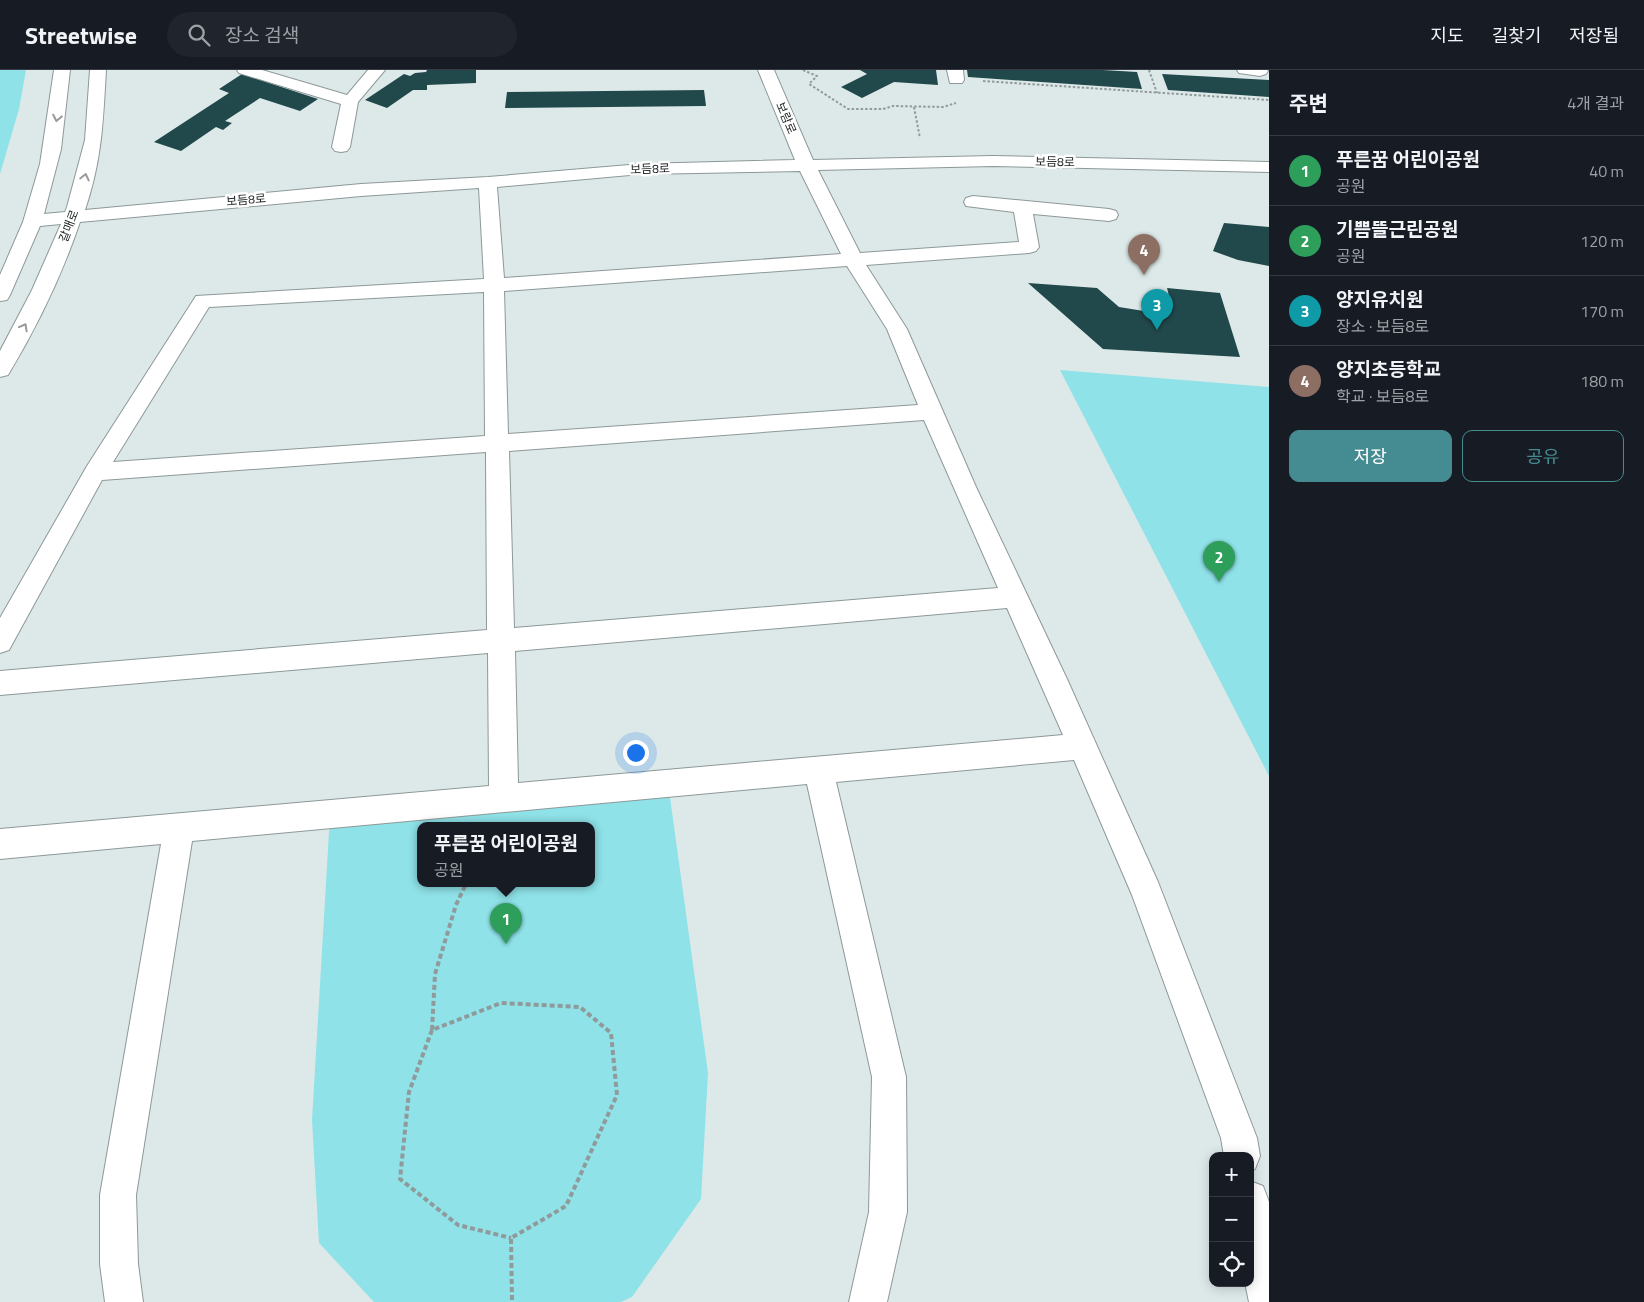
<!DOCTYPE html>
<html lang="ko">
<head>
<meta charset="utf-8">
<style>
	:root { --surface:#171b24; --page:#20242c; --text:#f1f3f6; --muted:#9ea1a6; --line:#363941; --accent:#458c92 }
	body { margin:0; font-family:"Titillium Web","Noto Sans KR",sans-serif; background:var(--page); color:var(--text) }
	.controls { position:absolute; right:15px; bottom:15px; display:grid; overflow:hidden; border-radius:10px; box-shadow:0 2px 12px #0003 }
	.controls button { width:45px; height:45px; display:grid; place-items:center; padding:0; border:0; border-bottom:1px solid var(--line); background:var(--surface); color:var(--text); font:25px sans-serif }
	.you { position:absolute; left:635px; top:682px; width:18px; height:18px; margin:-12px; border:4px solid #fff; border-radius:50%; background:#1a73e8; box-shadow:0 0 0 8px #1a73e833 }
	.badge { display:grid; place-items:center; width:32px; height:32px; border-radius:50%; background:var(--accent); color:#fff; font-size:16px; font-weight:700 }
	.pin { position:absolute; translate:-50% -41px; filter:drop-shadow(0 1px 2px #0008) }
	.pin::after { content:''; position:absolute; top:26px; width:18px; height:15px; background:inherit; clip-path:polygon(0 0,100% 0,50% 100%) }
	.popup { position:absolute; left:417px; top:752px; width:178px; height:65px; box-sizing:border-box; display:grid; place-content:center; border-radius:10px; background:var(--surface); filter:drop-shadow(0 1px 4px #0005); font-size:16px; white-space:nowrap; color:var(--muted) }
	.popup b { font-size:19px; color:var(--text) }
	.popup::after { content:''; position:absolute; left:50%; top:100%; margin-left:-10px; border:10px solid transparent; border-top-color:var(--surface) }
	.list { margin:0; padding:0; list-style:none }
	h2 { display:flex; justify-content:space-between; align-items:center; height:65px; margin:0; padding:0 20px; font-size:21px }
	h2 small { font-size:16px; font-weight:400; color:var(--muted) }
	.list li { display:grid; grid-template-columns:32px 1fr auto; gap:15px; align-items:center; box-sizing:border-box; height:70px; padding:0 20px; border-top:1px solid var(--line) }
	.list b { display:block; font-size:19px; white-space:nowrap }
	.list p { margin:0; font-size:16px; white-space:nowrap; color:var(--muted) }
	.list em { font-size:16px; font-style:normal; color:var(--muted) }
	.actions { display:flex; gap:10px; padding:15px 20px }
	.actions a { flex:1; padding:11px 0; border:1px solid var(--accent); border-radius:10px; text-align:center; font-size:18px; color:var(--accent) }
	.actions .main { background:var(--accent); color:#fff }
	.icon { flex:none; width:28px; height:28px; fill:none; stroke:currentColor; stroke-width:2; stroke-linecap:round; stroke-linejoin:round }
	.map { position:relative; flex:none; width:1269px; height:1232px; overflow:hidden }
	header { display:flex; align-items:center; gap:30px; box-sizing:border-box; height:70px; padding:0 25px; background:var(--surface); border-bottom:1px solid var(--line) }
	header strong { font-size:24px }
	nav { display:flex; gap:28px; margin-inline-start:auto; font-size:18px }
	.search { width:350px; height:45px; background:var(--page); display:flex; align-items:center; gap:12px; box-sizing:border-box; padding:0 18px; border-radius:28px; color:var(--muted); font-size:19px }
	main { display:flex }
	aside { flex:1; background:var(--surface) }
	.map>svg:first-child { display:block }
	.green { fill:#8ee2e8; fill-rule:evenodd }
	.building { fill:#21484b }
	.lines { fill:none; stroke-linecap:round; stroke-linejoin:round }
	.minor-casing { stroke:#8d9898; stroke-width:2 }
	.path-far2 { stroke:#919a9a; stroke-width:2; stroke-dasharray:2.5 2; stroke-linecap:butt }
	.path-far1 { stroke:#919a9a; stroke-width:3; stroke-dasharray:4 2.5; stroke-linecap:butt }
	.path { stroke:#919a9a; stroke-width:4; stroke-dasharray:5 3; stroke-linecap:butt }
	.minor { fill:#fff; fill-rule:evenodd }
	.oneway { stroke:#999b9b }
	.labels { text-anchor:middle; stroke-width:5; stroke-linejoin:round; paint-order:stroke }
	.far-street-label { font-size:12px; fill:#1c2021; stroke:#fff }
</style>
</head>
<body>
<header>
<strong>Streetwise</strong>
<div class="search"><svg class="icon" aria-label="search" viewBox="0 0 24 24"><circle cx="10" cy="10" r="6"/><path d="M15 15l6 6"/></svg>장소 검색</div>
<nav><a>지도</a><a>길찾기</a><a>저장됨</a></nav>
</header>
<main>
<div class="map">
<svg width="1269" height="1232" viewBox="0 0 1269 1232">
	<rect width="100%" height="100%" fill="#dde9e9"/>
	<g class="green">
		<polygon points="0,0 26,0 19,39 0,104"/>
		<polygon points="1060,300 1269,317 1269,706"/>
		<path d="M668,713L708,1003L701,1129L632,1227L621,1232H374L319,1173L312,1050L330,745ZM421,755H591V813H421Z"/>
	</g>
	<g class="building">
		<polygon points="427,0 476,0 476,13 427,15 427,20 413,20 387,38 365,30 404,4 410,6 415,3 426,2"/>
		<polygon points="860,0 936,0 938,15 894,12 862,28 841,17 867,4"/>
		<polygon points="967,0 1103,0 1137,2 1142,19 968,7"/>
		<polygon points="242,4 318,29 300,41 260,28 225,51 232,53 223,60 216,57 181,81 154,72 229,23 219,19"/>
		<polygon points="1162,4 1269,10 1269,27 1168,20"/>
		<polygon points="704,20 706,36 505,38 507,22"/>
		<polygon points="1224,153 1269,157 1269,196 1238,190 1213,181"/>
		<polygon points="1028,213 1097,218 1119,237 1150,242 1167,237 1170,230 1167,218 1220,223 1240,287 1103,279"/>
	</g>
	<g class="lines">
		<g class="minor-casing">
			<g id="minor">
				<path d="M54,0H70L61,79L44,144L65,142L67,137L85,70L90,0H106C103,52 102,90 85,140L361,114L488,107L641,94L795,90L758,0H774L813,90L993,86L1269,92V102L993,96L818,100L860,183L1019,172L1014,142L966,136L964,132L966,128L973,126L1109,139L1116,141L1118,145L1116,149L1109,151L1033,144L1039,177L1036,181L1029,183L866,195L907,259L976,417L1067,609L1158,812L1257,1068L1260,1086L1255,1099L1250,1101V1086H1224L1221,1068L1132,825L1074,690L836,712L906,1007L907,1142L887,1232H849L869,1142L872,1007L807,714L192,771L136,1125L138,1194L143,1232H105L100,1194V1125L161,774L0,789V759L489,716L488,583L0,625V601L487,560L486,382L102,410L9,580L0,583V548L87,396L196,226L484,209L479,118L361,126L80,152C62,205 37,257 8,305L0,307V281L32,220L61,154L40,156L10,225L7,230L0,231V205L23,152L40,94ZM800,101L841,184L504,208L497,117L641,104ZM847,196L887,259L918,335L508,364L504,221ZM484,222L485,366L113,392L209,237ZM924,350L998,518L514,558L509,381ZM1007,538L1063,665L518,713L515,581Z"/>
				<polygon points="237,0 262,0 347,25 368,0 385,0 358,32 350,77 347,81 341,82 335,81 332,77 341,34 239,3"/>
				<polygon points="947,0 963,0 964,10 962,13 950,13"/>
				<polygon points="1237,0 1267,0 1268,1 1266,4 1260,6 1239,3"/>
				<polygon points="1250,1111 1263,1116 1269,1132 1269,1232 1249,1232 1245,1213 1250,1213"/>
			</g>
		</g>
		<g class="path-far2">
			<polyline points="803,0 817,6 809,14 848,39 883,39 893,36 943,37 956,33"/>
			<polyline points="1149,0 1157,23"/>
			<polyline points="983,11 1269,30"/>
			<polyline points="914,37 920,68"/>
		</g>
		<polyline class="path-far1" points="465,817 467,813"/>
		<g class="path">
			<polyline points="465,816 456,835 435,904 432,960 501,933 580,937 611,963 617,1025 566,1136 511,1168 512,1232"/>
			<polyline points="432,960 409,1022 400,1109 458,1155 511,1168"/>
		</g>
		<use href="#minor" class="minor"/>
	</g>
	<defs><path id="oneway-chevron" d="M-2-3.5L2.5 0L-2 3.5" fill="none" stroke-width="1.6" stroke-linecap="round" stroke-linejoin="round" transform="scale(1.25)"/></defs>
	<g class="oneway">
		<use href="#oneway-chevron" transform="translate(57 48) rotate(101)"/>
		<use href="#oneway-chevron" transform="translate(85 107) rotate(-77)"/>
		<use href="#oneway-chevron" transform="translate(24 257) rotate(-61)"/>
	</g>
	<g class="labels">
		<g class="far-street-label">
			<text transform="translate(786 48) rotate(67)" y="4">보람로</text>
			<text transform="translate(1055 92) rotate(1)" y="4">보듬8로</text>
			<text transform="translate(650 99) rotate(-2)" y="4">보듬8로</text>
			<text transform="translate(246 130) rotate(-5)" y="4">보듬8로</text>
			<text transform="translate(69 156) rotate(-69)" y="4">갈매로</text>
		</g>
	</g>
</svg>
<div class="controls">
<button>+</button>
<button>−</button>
<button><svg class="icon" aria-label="locate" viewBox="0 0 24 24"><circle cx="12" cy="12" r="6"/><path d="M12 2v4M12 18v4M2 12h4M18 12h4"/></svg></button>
</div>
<div class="you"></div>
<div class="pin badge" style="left:506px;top:874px;background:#2e9e5b">1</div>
<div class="popup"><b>푸른꿈 어린이공원</b>공원</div>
<div class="pin badge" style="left:1219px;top:512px;background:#2e9e5b">2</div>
<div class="pin badge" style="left:1157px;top:260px;background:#0f9aa8">3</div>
<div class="pin badge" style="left:1144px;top:205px;background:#8d6e63">4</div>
</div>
<aside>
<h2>주변<small>4개 결과</small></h2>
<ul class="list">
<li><span class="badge" style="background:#2e9e5b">1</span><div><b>푸른꿈 어린이공원</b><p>공원</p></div><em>40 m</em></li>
<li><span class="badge" style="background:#2e9e5b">2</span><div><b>기쁨뜰근린공원</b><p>공원</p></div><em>120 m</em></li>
<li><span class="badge" style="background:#0f9aa8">3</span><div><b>양지유치원</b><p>장소 · 보듬8로</p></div><em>170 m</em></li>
<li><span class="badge" style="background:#8d6e63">4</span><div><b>양지초등학교</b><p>학교 · 보듬8로</p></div><em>180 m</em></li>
</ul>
<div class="actions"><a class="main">저장</a><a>공유</a></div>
</aside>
</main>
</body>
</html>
